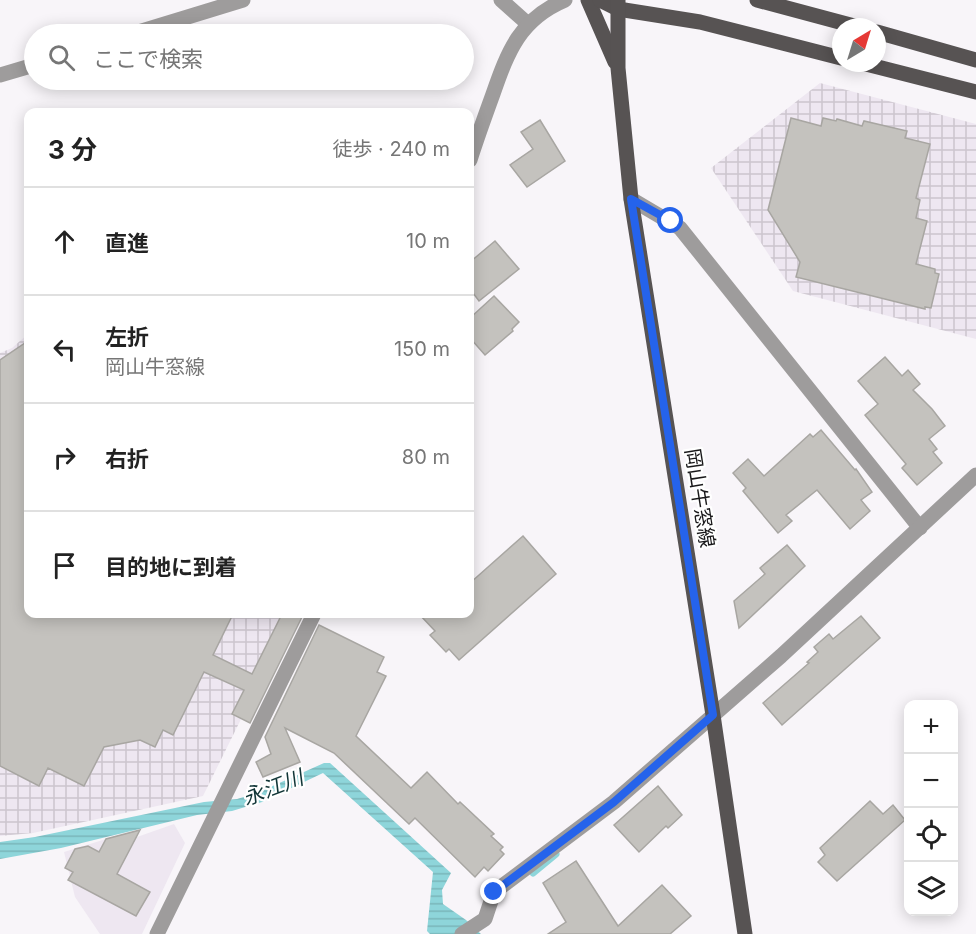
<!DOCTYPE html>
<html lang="ja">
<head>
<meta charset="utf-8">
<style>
	:root { --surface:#fff; --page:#f2f2f2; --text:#222; --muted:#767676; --line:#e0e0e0 }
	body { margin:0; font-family:Inter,"Noto Sans JP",sans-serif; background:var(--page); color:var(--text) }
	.controls { position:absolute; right:18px; bottom:18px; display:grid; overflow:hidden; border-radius:12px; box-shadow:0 3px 15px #0003 }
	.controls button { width:54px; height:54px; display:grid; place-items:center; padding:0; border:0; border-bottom:2px solid var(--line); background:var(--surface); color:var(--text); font:30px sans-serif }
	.compass { position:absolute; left:832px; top:18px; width:54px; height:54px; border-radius:50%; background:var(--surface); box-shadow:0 3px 15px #0003; rotate:38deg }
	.stop { position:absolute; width:18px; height:18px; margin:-14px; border:4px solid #2563eb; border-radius:50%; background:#fff }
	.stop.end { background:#2563eb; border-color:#fff; box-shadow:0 2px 6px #0008 }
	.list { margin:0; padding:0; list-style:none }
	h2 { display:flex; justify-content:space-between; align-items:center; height:78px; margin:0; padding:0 24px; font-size:26px }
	h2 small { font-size:20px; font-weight:400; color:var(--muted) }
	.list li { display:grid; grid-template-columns:39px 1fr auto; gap:18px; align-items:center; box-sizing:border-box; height:108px; padding:0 24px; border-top:2px solid var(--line) }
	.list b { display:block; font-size:22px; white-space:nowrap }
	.list p { margin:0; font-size:20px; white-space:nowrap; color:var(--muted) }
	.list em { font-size:20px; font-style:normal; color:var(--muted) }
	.icon { flex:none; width:33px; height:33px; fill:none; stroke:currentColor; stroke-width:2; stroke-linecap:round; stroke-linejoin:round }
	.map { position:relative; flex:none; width:976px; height:934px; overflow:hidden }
	.search { position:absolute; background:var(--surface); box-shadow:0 3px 15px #0003; left:24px; top:24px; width:450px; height:66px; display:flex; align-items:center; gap:15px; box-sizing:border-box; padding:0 21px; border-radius:33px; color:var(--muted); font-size:22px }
	.panel { position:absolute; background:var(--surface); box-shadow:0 3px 15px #0003; left:24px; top:108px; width:450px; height:510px; border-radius:12px }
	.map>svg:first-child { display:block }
	.built { fill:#eee7f1 }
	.industrial { fill:url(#industrial-grid) }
	.water { fill:url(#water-rules) }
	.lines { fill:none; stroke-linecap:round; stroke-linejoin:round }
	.stream { stroke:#8ed5da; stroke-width:7 }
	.building { fill:#c4c2be; stroke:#a8a6a2; stroke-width:1.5 }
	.minor { stroke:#9e9c9c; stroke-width:15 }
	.major { stroke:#575353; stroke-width:15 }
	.route { stroke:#2563eb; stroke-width:8 }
	.labels { text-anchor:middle; stroke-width:4.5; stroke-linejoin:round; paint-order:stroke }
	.street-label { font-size:20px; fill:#19181a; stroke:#fff }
	.water-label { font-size:21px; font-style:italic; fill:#113537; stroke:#fff }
</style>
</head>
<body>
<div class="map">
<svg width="976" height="934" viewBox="0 0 976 934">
	<defs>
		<pattern id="industrial-grid" width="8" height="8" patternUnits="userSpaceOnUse" patternTransform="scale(1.5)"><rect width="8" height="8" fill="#eee7f1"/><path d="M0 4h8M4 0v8" fill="none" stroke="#ccc5ce"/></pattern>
		<pattern id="water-rules" width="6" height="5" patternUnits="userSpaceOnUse" patternTransform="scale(1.5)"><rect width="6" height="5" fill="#8ed5da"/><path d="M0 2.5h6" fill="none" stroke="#7ab6ba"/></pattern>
	</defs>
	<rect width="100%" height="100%" fill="#f8f5f9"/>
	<polygon class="built" points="174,824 185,843 142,934 100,934 75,897 64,852 106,839 137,837"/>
	<g class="industrial">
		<polygon points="820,83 976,124 976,339 793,291 711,168"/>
		<polygon points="28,334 28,614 293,614 203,796 33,833 0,836 0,353 12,348"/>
	</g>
	<polygon class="water" points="324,763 330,763 451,873 442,890 443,904 466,920 481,934 430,934 427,931 433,872 323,773 262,802 232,811 197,815 61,848 0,859 0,842 35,837 204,802 237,799 257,793"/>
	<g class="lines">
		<polyline class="stream" points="533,873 556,854"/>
	</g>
	<g class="building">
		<polygon points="791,118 821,126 823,118 836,121 837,119 862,126 864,121 907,131 905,138 930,144 916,198 920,200 916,218 927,221 916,264 935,269 935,273 939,274 931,308 925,307 925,309 796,277 800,262 768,210"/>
		<polygon points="540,120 565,161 527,187 510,165 533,149 521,132"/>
		<polygon points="495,241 519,269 479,301 470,289 470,262"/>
		<polygon points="494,296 519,322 512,329 513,331 485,355 470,338 470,318"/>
		<polygon points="28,341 28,614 233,614 213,655 252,674 282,614 295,614 302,617 250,723 232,714 244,690 204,672 173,735 163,730 155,747 140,740 104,747 84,786 48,768 39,786 0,766 0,360"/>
		<polygon points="885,357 902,376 908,370 920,384 913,390 932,409 945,426 929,439 937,449 933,452 942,463 917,485 902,468 906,464 865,415 878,404 858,381"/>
		<polygon points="821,430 855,470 856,469 872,492 861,500 870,511 850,529 817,490 786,515 792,521 778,533 743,491 746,488 733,473 748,459 764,476 810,434 813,437"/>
		<polygon points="523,536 556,574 459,660 449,649 446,652 430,635 435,631 419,614 470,614 470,583"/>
		<polygon points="787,545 805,566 739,628 734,601 765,574 760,568"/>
		<polygon points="861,616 880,638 782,725 763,703 809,663 807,662 818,652 814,647 829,634 833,639"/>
		<polygon points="319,625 384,657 377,672 386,676 356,736 411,788 427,772 458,804 460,802 494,834 491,836 503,847 500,850 504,854 488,871 484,867 475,877 415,818 409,824 334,753 285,728 300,762 263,777 256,762 271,754 265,737"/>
		<polygon points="658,786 682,815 668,828 666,826 639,852 614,825"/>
		<polygon points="870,801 883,814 893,805 905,820 837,881 818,862 825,855 820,848"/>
		<polygon points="140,830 117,874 150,892 136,916 68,880 73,872 65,868 75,849 88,846 99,852 106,839"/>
		<polygon points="576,861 618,926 662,885 691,916 670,934 548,934 566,922 543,883"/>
	</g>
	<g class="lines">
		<g class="minor">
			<polyline points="501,0 528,24"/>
			<polyline points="132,34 243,0"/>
			<polyline points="0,75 34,65"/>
			<path d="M470,160C477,138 485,116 493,94C508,51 520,19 565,0"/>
			<polyline points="631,199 680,228 920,528"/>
			<polyline points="157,934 314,614"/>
			<polyline points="462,934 485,919 494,892 614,802 781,656 976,475"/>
		</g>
		<g class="major">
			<polyline points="588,0 615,62"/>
			<polyline points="600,0 618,9 700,22 841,58"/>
			<polyline points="618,0 618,68 631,199 713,715 745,934"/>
			<polyline points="757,0 858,27"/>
			<polyline points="877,32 976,60"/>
			<polyline points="862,63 976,92"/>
		</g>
	</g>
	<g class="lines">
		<polyline class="route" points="494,892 614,802 713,715 631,199 671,221"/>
	</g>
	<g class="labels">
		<g class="street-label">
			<text transform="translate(700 498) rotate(81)" y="7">岡山牛窓線</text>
		</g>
		<g class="water-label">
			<text transform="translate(273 788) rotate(-21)" y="7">永江川</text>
		</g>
	</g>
</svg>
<div class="controls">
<button>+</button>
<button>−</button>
<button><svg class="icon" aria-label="locate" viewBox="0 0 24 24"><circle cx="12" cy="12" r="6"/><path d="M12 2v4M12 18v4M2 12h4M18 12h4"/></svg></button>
<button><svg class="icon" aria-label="layers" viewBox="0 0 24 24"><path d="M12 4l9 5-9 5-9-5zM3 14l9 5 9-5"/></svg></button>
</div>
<svg class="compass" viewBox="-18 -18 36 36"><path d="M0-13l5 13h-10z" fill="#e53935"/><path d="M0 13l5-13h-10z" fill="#767676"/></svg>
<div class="stop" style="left:671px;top:221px"></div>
<div class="stop end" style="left:494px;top:892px"></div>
<div class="search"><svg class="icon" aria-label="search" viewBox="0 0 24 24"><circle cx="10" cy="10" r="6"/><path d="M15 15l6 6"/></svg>ここで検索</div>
<section class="panel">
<h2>3 分<small>徒歩 · 240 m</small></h2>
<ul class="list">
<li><svg class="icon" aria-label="ahead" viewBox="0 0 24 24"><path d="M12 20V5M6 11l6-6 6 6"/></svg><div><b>直進</b></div><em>10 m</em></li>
<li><svg class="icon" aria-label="left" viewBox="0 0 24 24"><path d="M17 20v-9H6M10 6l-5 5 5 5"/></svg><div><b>左折</b><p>岡山牛窓線</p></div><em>150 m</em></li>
<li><svg class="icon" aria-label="right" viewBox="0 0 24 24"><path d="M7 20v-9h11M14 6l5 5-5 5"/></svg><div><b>右折</b></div><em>80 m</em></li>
<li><svg class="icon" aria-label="arrive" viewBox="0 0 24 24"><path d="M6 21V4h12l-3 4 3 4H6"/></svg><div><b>目的地に到着</b></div></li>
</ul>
</section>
</div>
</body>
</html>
